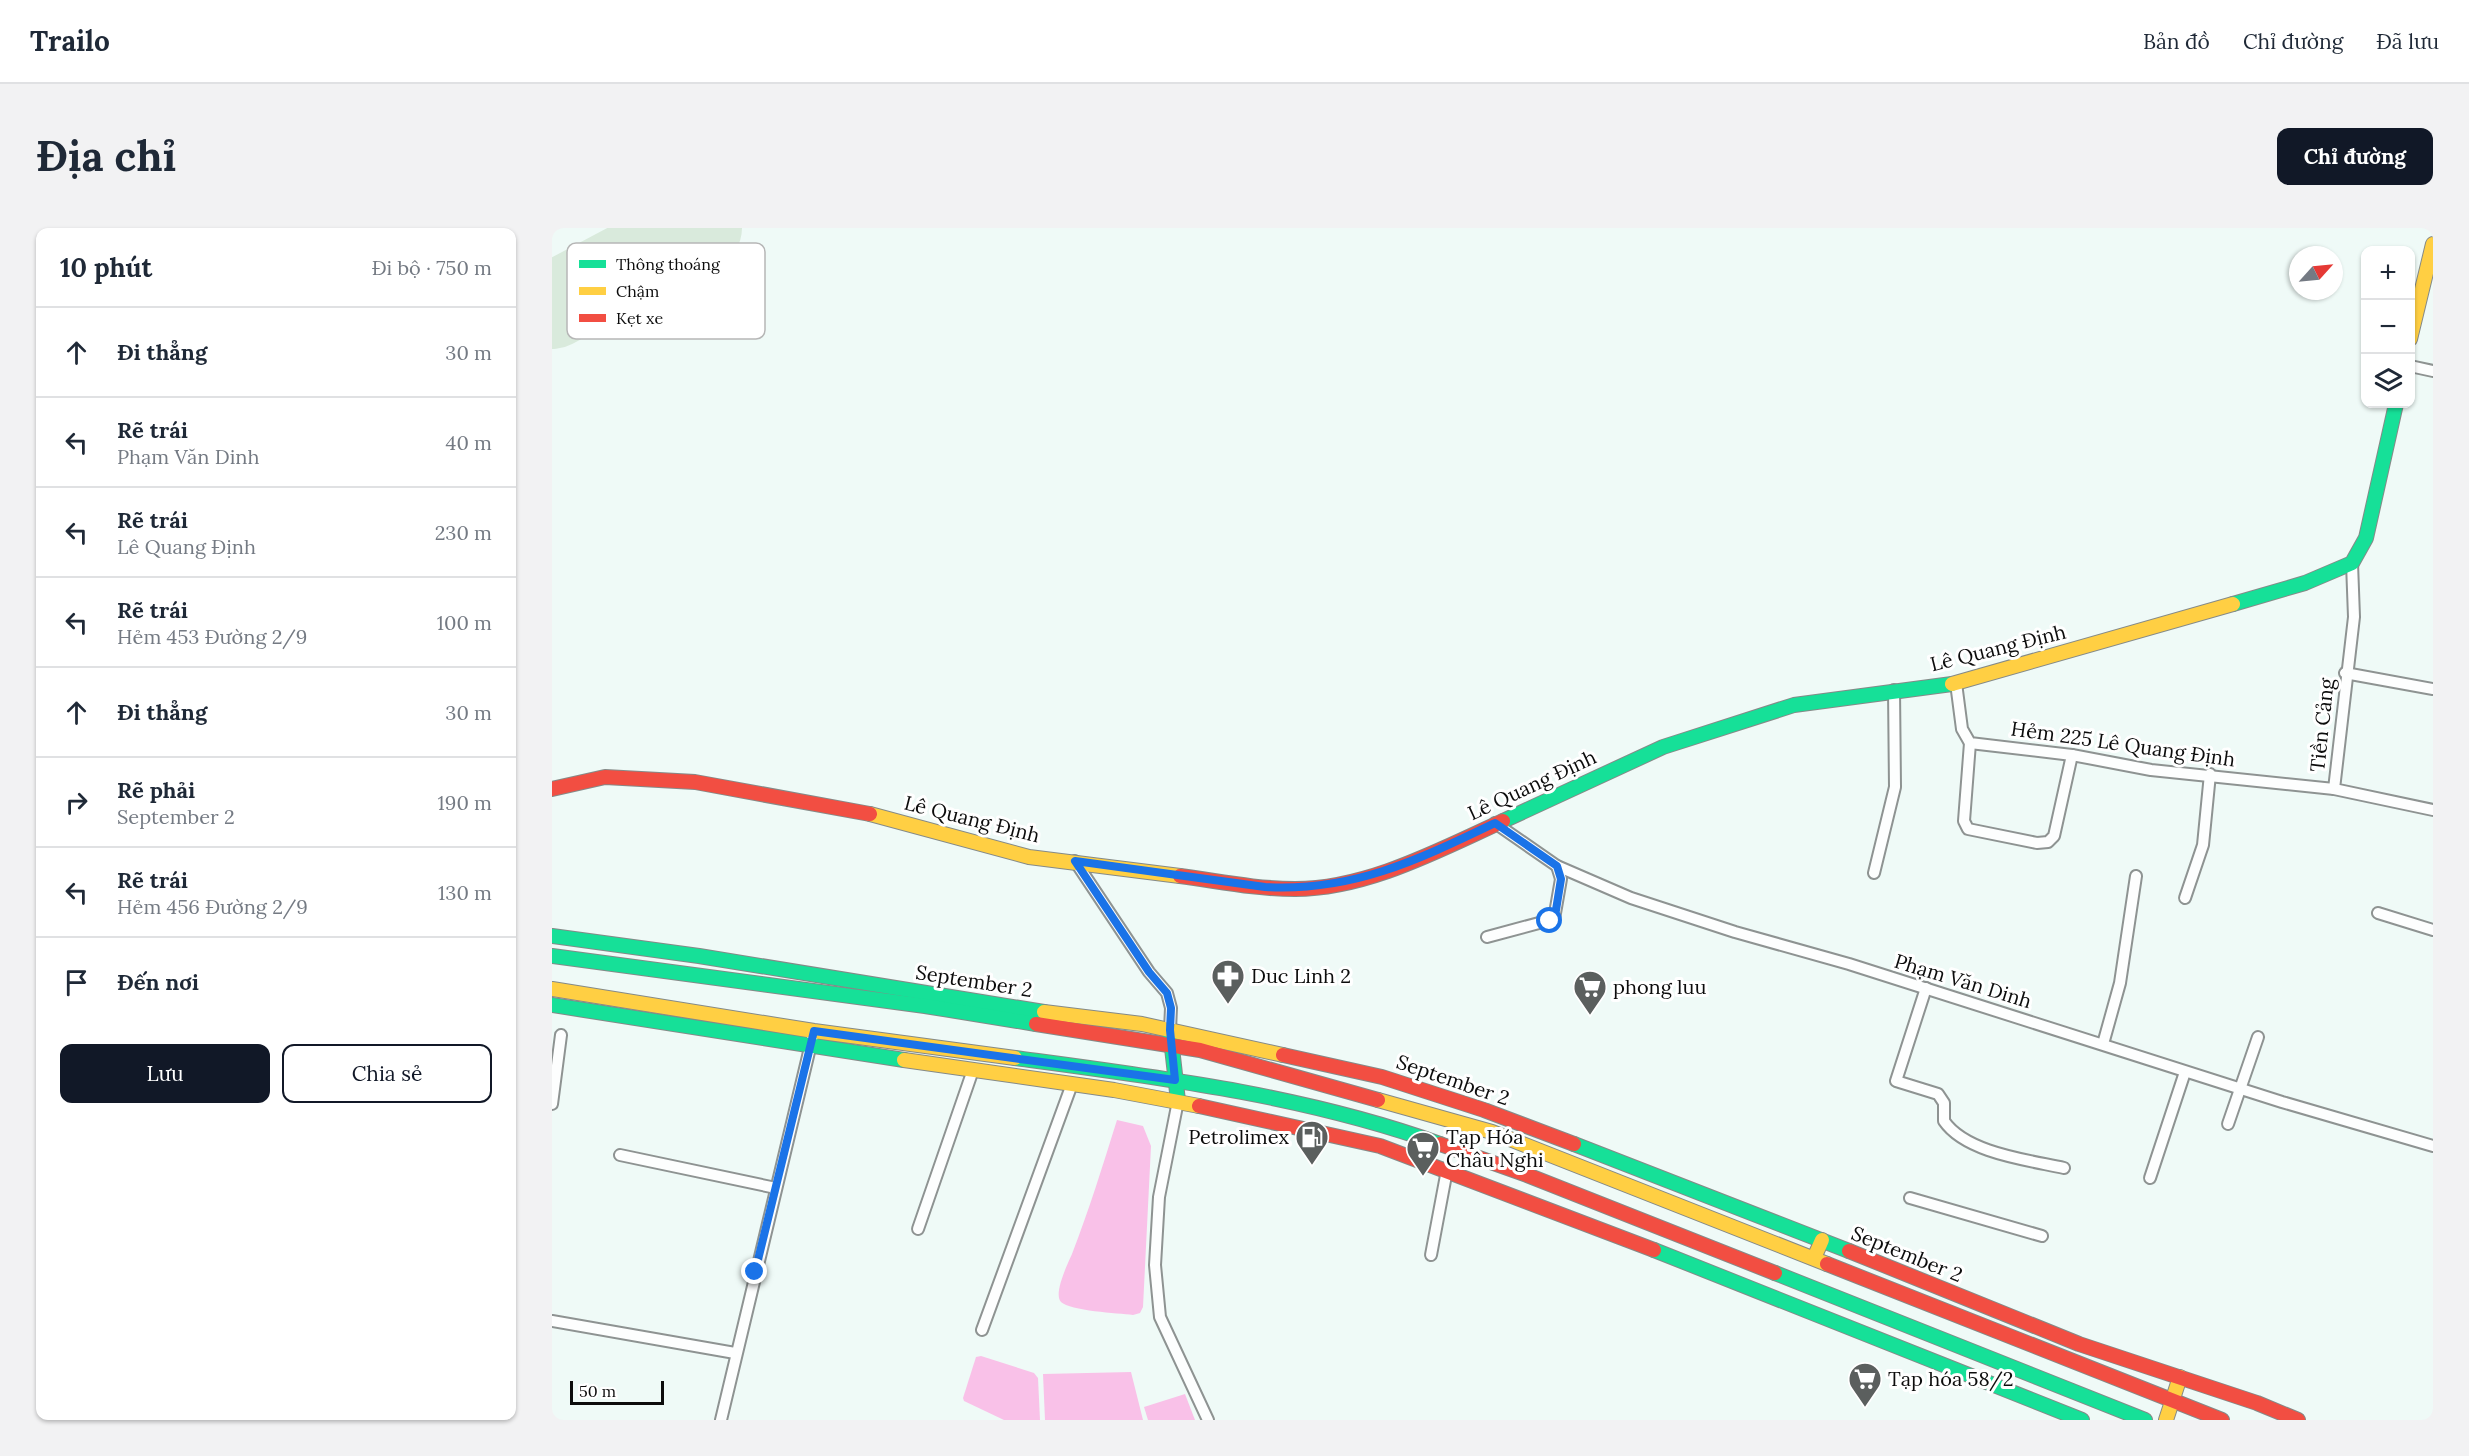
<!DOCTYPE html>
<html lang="vi">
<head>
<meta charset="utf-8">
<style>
	:root { --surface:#fff; --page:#f2f2f3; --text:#1f2937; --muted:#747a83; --line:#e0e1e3; --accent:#111827 }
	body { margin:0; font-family:Lora,serif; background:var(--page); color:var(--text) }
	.controls { position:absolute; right:18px; top:18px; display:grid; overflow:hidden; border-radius:12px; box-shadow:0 2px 4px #0004 }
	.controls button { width:54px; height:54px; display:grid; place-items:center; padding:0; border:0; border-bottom:2px solid var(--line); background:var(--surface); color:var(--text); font:30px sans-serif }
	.compass { position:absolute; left:1737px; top:18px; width:54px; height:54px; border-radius:50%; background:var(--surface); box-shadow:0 2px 4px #0004; rotate:63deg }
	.scale { position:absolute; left:18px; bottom:15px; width:94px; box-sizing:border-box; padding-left:6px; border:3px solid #0c0c0c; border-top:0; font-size:16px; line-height:21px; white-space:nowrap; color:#0c0c0c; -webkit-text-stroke:4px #fff; paint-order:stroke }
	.stop { position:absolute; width:18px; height:18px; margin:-14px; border:4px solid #1a73e8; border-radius:50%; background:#fff }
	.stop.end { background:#1a73e8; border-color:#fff; box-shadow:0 2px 6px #0008 }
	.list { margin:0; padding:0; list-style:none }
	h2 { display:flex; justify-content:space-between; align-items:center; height:78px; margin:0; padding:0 24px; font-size:26px }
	h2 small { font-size:20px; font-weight:400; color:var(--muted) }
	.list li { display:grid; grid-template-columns:39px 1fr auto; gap:18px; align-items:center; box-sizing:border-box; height:90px; padding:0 24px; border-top:2px solid var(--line) }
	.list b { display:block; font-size:22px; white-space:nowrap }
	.list p { margin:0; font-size:20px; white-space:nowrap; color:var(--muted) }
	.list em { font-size:20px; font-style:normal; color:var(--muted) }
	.actions { display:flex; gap:12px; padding:18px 24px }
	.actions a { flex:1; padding:14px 0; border:2px solid var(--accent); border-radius:12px; text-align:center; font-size:21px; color:var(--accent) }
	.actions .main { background:var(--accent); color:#fff }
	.icon { flex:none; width:33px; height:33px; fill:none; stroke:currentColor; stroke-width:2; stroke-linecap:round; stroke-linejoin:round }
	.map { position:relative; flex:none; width:1881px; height:1192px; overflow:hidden; border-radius:12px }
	header { display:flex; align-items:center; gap:36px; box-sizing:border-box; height:84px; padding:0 30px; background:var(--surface); border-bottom:2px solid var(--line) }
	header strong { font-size:28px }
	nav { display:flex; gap:33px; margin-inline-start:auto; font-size:21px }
	.intro { display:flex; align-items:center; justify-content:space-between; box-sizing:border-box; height:144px; padding:0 36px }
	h1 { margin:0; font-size:42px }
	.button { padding:15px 27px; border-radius:12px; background:var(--accent); color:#fff; font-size:21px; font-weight:700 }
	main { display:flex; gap:36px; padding:0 36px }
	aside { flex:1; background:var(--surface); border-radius:12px; box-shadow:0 2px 4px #0004 }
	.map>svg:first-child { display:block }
	.water { fill:#f9c1e8 }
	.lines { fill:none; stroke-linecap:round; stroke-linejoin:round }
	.runway { stroke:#d9eadc; stroke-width:86 }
	.street-casing { stroke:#8e9392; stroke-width:14 }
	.fast-casing { stroke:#858a88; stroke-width:16 }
	.slow-casing { stroke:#858a88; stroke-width:16 }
	.jam-casing { stroke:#858a88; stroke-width:16 }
	.street { stroke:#fdfefe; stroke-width:10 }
	.fast { stroke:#16e098; stroke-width:14 }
	.slow { stroke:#ffcf43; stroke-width:14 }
	.jam { stroke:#f24e42; stroke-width:14 }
	.route { stroke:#1a73e8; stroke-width:8 }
	.labels { text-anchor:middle; stroke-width:6; stroke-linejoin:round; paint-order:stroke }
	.street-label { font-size:20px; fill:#0c0c0c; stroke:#fff }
	.poi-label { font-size:20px; fill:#0c0c0c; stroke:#fff; text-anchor:start }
	.key { fill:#fff; stroke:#b6b6b6; stroke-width:1.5 }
	.key-label { font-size:16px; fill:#0c0c0c }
</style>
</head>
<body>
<header>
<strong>Trailo</strong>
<nav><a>Bản đồ</a><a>Chỉ đường</a><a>Đã lưu</a></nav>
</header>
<div class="intro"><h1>Địa chỉ</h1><a class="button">Chỉ đường</a></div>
<main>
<aside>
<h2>10 phút<small>Đi bộ · 750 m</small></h2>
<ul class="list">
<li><svg class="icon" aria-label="ahead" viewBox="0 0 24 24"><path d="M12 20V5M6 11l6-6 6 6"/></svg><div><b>Đi thẳng</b></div><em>30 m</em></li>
<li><svg class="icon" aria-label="left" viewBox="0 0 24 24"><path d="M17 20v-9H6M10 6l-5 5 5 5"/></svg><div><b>Rẽ trái</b><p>Phạm Văn Dinh</p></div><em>40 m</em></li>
<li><svg class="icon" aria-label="left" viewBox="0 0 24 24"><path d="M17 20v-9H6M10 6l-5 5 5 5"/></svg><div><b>Rẽ trái</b><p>Lê Quang Định</p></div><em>230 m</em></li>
<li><svg class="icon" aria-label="left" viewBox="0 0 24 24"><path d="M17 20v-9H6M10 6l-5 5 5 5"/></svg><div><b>Rẽ trái</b><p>Hẻm 453 Đường 2/9</p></div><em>100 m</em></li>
<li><svg class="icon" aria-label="ahead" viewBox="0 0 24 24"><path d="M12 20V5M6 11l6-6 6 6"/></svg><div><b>Đi thẳng</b></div><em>30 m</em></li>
<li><svg class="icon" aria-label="right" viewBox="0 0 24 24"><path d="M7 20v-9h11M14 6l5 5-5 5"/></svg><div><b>Rẽ phải</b><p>September 2</p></div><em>190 m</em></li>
<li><svg class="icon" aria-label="left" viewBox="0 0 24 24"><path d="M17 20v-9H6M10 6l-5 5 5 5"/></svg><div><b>Rẽ trái</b><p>Hẻm 456 Đường 2/9</p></div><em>130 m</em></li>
<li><svg class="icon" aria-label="arrive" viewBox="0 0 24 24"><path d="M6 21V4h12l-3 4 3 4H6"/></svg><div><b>Đến nơi</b></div></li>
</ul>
<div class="actions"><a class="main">Lưu</a><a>Chia sẻ</a></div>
</aside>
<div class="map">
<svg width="1881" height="1192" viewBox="0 0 1881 1192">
	<rect width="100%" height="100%" fill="#effaf7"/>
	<g class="water">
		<path d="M565,892L591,898L599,918L591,1079L588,1085L581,1087C566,1085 518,1083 509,1074C501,1066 516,1035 520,1026C537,982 551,937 565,892Z"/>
		<polygon points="429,1128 482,1145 486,1150 488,1192 452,1192 412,1173 411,1170 424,1129"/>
		<polygon points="579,1144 591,1192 493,1192 491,1146"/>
		<polygon points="633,1166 643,1192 596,1192 592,1179"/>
	</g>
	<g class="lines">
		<polyline class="runway" points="0,78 147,0"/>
		<g class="street-casing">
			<g id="street">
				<polyline points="1858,138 1881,143"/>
				<polyline points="1800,335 1802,389 1782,561 1881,582"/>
				<polyline points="1793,445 1881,461"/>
				<polyline points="1404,455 1410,501 1418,515 1520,527 1599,542 1782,561"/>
				<polyline points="1418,515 1412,593 1416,601 1485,615 1496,614 1502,608 1520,527"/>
				<polyline points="943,595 1005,638 1079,670 1183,704 1297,736 1730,874 1881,918"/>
				<polyline points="523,633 597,744 615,765 619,780 618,802"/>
				<polyline points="1322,645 1343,559 1342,462"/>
				<polyline points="1633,670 1651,617 1658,546"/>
				<polyline points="1826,685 1881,702"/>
				<polyline points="935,709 1002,691 1009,651 1005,638"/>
				<path d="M1374,760L1344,853L1386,866L1392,875V893C1414,925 1476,932 1512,940"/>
				<polyline points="1551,816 1568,755 1584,648"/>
				<polyline points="626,873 607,969 603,1037 608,1089 656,1192"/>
				<polyline points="0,876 9,807"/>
				<polyline points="1676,896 1706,809"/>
				<polyline points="68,927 224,960"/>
				<polyline points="1598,950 1633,844"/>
				<polyline points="1358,970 1490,1008"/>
				<polyline points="366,1001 421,842"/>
				<polyline points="879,1027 895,942"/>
				<polyline points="0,1093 183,1125"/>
				<polyline points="430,1102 520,856"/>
				<polyline points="169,1192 262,803"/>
			</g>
		</g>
		<g class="fast-casing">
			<g id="fast">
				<polyline points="1681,376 1753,355 1800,335 1814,310 1844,176"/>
				<polyline points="951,593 1111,519 1242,477 1400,456"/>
				<polyline points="0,708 147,728 492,784"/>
				<polyline points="0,728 373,778 484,796"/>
				<polyline points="0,777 352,832"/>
				<polyline points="618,802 626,873"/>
				<path d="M463,830C605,849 752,867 888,916"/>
				<polyline points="1022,916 1297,1023"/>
				<polyline points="1102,1022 1530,1192"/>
				<polyline points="1223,1045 1593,1192"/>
			</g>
		</g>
		<g class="slow-casing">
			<g id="slow">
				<polyline points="1858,111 1881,16"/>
				<polyline points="1400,456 1681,376"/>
				<polyline points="318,586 477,629 628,648"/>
				<polyline points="0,761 262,803 463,830"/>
				<polyline points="492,784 590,796 731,827"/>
				<polyline points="352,832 562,862 647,878"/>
				<polyline points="826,872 940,904 1275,1036"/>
				<polyline points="1262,1030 1270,1012"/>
				<polyline points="1614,1192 1628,1149"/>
			</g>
		</g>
		<g class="jam-casing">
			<g id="jam">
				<polyline points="0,561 53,549 143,554 318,586"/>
				<path d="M628,648C666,653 704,661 743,661C815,661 887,622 951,593"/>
				<polyline points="484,796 648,822 826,872"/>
				<polyline points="731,827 830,849 932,882 1022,916"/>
				<polyline points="647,878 828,918 1102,1022"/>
				<polyline points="888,916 975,947 1223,1045"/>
				<polyline points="1297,1023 1527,1116 1705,1175 1746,1192"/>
				<polyline points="1275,1036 1670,1192"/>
			</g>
		</g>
		<use href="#street" class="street"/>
		<use href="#fast" class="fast"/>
		<use href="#slow" class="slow"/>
		<use href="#jam" class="jam"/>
	</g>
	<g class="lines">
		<path class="route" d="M203,1044L262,803L623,852L618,802L619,780L615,765L597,744L523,633L713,659C800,664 866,632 943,595L1005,638L1009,651L1003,688L998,693"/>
	</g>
	<defs>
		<g id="pharmacy-pin" transform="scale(1.725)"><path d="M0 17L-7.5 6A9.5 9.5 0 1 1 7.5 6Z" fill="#5b5f5e" stroke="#fff"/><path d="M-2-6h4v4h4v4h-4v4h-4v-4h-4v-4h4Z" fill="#fff"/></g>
		<g id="supermarket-pin" transform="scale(1.725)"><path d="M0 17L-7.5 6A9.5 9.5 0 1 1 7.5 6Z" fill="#5b5f5e" stroke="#fff"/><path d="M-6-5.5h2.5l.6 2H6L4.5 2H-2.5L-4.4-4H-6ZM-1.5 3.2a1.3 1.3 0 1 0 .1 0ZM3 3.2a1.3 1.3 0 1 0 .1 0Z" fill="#fff"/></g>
		<g id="fuel-pin" transform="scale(1.725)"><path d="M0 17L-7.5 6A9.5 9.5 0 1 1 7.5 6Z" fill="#5b5f5e" stroke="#fff"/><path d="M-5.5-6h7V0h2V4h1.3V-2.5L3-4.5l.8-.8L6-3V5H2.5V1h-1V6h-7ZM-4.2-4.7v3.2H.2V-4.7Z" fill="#fff"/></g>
	</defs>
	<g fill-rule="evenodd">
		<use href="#pharmacy-pin" x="676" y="748"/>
		<use href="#supermarket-pin" x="1038" y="759"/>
		<use href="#fuel-pin" x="760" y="909"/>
		<use href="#supermarket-pin" x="871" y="920"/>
		<use href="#supermarket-pin" x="1313" y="1151"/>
	</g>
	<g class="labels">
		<g class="street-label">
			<text transform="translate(1446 420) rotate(-14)" y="7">Lê Quang Định</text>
			<text transform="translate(1770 497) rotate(-84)" y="7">Tiền Cảng</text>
			<text transform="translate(1571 516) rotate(8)" y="7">Hẻm 225 Lê Quang Định</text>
			<text transform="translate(980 557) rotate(-25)" y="7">Lê Quang Định</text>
			<text transform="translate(420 591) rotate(14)" y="7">Lê Quang Định</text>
			<text transform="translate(422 753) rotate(9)" y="7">September 2</text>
			<text transform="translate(1411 753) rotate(17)" y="7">Phạm Văn Dinh</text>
			<text transform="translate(901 852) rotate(19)" y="7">September 2</text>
			<text transform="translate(1355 1026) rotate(22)" y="7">September 2</text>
		</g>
		<g class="poi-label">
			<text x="699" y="755">Duc Linh 2</text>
			<text x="1061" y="766">phong luu</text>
			<text x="737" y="916" text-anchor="end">Petrolimex</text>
			<text x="894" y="916">Tạp Hóa<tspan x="894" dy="23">Châu Nghi</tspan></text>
			<text x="1336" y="1158">Tạp hóa 58/2</text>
		</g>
	</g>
	<rect x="15" y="15" width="198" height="96" rx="9" class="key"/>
	<rect x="27" y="32" width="27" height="8" fill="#16e098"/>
	<rect x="27" y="59" width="27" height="8" fill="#ffcf43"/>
	<rect x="27" y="86" width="27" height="8" fill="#f24e42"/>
	<g class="key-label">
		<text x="64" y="42">Thông thoáng</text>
		<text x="64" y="69">Chậm</text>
		<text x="64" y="96">Kẹt xe</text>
	</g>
</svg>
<div class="controls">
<button>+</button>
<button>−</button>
<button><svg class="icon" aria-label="layers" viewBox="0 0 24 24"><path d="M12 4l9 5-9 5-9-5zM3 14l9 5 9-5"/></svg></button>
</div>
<svg class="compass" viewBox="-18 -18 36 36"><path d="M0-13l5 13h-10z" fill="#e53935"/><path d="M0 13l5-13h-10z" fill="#747a83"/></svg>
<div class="scale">50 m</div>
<div class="stop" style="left:998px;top:693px"></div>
<div class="stop end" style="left:203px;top:1044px"></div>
</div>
</main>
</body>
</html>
